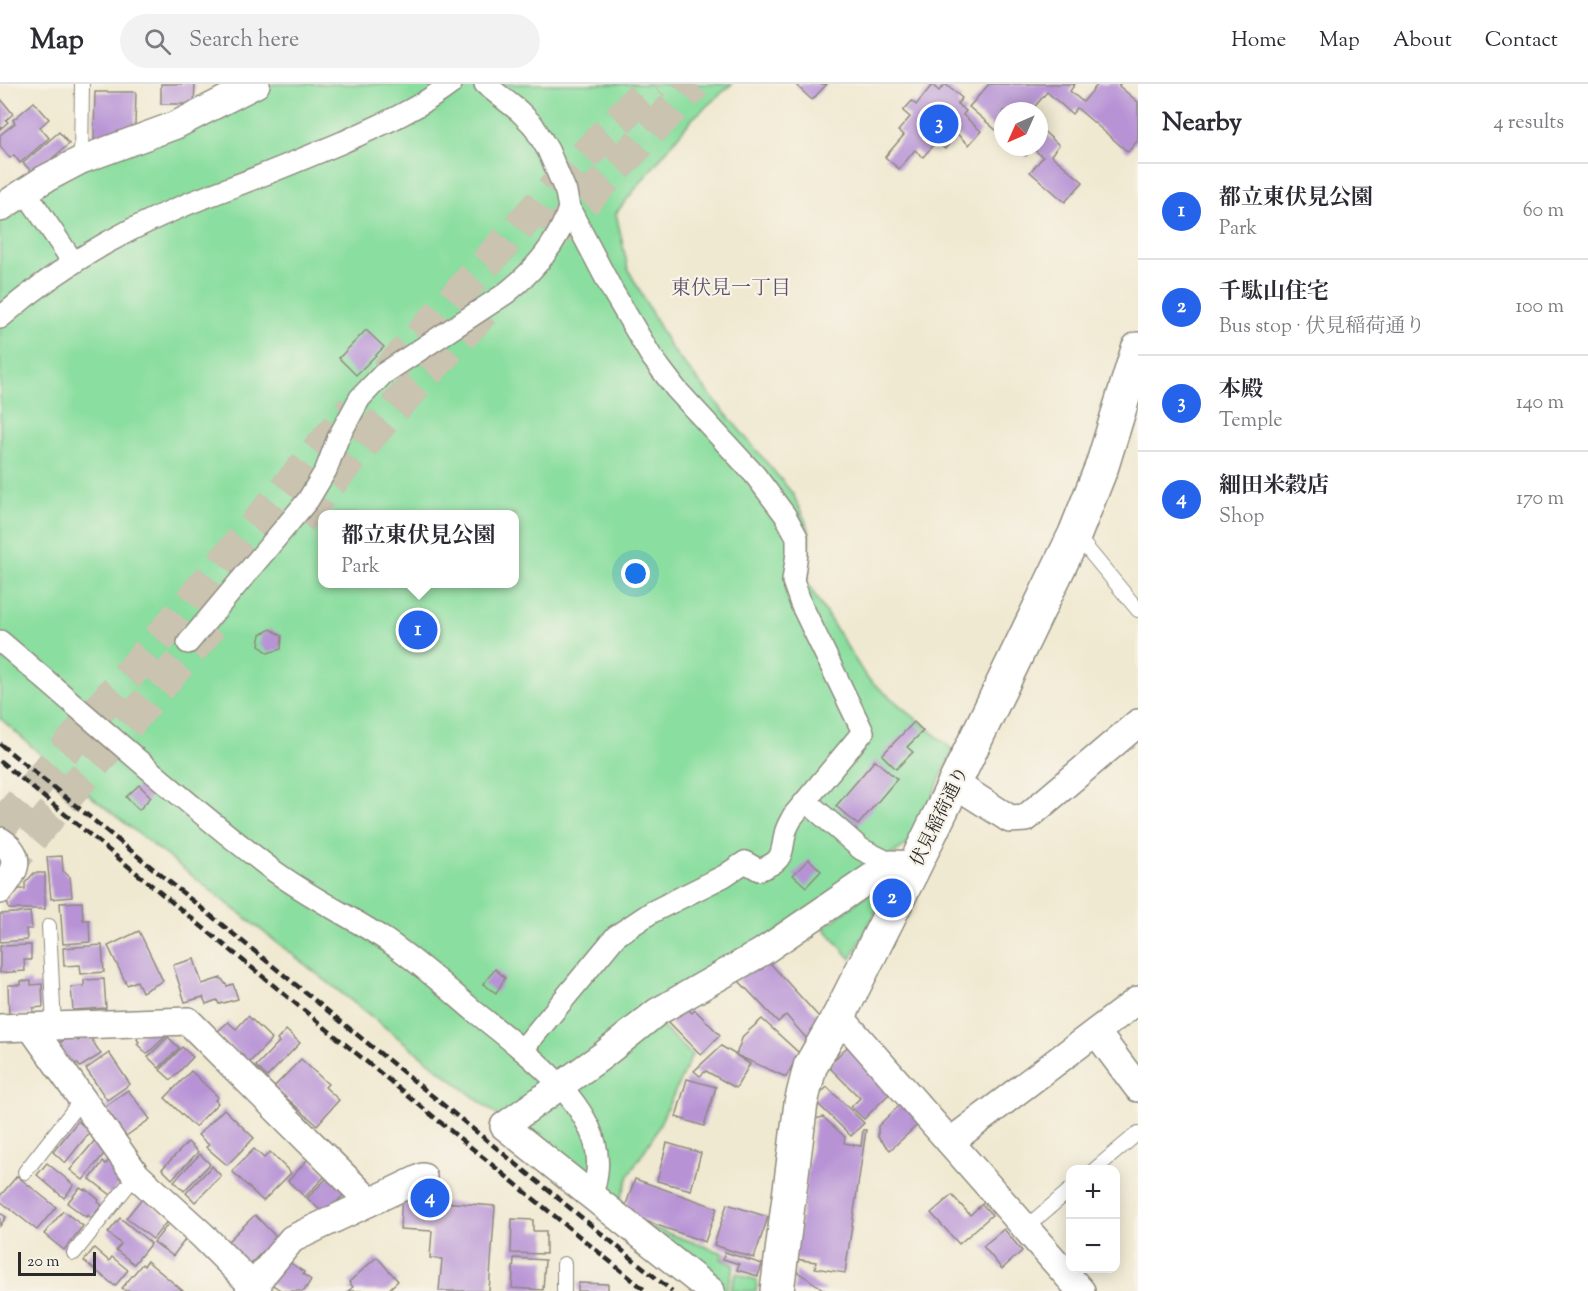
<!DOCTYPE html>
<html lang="en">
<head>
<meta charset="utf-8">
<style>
	:root { --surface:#fff; --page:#f2f2f3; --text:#2b2b33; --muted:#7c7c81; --line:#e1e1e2; --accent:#2563eb }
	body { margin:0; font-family:"Sorts Mill Goudy","Noto Serif JP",serif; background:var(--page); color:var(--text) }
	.controls { position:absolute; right:18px; bottom:18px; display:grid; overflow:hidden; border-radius:12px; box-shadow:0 3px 15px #0003 }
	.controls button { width:54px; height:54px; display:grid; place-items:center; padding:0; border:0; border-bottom:2px solid var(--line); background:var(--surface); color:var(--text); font:30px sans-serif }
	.compass { position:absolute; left:994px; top:18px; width:54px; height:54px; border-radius:50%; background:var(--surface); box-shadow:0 3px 15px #0003; rotate:225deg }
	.scale { position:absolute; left:18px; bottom:15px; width:78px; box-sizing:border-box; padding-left:6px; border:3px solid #2b2b2b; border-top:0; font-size:16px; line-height:21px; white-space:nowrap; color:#2b2b2b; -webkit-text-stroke:4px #f7f3e8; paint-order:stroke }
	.you { position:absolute; left:636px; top:490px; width:21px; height:21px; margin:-15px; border:4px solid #fff; border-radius:50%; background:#1a73e8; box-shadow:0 0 0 9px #1a73e833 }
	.badge { display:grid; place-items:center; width:39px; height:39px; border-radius:50%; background:var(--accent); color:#fff; font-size:20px; font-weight:700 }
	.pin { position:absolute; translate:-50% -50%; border:3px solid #fff; box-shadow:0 2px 6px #0006 }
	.popup { position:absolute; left:318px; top:426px; width:201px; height:78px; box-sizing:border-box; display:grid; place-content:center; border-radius:12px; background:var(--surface); filter:drop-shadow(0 2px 4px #0005); font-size:20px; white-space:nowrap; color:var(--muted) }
	.popup b { font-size:22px; color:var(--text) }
	.popup::after { content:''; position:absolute; left:50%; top:100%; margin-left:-12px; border:12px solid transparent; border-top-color:var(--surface) }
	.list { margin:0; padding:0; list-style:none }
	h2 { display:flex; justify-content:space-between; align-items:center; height:78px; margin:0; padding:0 24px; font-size:26px }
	h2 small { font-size:20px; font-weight:400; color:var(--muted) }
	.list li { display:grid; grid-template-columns:39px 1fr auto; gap:18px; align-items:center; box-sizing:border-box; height:96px; padding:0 24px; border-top:2px solid var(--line) }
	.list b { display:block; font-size:22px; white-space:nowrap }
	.list p { margin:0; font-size:20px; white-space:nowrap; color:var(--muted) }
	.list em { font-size:20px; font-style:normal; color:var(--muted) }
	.icon { flex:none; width:33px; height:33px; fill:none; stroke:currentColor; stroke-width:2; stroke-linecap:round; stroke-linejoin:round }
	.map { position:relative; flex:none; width:1138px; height:1207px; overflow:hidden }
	header { display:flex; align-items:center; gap:36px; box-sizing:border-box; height:84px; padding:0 30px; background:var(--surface); border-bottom:2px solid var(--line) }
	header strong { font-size:28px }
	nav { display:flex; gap:33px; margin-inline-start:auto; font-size:21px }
	.search { width:420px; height:54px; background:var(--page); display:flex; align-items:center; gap:15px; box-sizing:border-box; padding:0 21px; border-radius:33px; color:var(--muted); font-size:22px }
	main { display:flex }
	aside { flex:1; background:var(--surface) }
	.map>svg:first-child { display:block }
	.green { fill:#8ade9f; stroke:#5a8465; stroke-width:1.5; fill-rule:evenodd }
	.building { fill:#b793d6 }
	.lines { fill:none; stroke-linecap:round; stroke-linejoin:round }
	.secondary-tunnel { stroke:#c9c3b0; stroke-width:33; stroke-dasharray:33 16; stroke-linecap:butt }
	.service-casing { stroke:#8e8a7e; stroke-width:16 }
	.pedestrian-casing { stroke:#8e8a7e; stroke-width:24 }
	.minor-casing { stroke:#8e8a7e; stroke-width:30 }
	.tertiary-casing { stroke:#8e8a7e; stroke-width:36 }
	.service { stroke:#fff; stroke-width:14 }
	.pedestrian { stroke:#fff; stroke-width:21 }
	.minor { stroke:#fff; stroke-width:27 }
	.tertiary { stroke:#fff; stroke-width:33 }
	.rail { stroke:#2b2b2b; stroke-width:4.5; stroke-dasharray:9 4.5; stroke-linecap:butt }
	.labels { text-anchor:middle; stroke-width:4.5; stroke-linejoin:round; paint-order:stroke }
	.street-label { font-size:18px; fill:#2b2b2b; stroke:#f7f3e8 }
	.neighbourhood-label { font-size:20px; fill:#5c4f67; stroke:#f7f3e8 }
</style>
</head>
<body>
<header>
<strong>Map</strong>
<div class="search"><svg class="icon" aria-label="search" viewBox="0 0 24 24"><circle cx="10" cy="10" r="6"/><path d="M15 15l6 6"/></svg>Search here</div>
<nav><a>Home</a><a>Map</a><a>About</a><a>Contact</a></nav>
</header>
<main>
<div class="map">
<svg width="1138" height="1207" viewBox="0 0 1138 1207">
	<rect width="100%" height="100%" fill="#f7f3e8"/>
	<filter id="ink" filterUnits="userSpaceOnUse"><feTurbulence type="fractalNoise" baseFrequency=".0167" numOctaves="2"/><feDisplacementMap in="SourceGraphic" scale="12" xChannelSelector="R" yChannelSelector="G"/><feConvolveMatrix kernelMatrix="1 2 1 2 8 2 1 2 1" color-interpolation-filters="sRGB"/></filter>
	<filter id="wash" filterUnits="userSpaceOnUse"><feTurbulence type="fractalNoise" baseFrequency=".008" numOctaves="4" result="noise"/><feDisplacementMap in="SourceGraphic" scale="24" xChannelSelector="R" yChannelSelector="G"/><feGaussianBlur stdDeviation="1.35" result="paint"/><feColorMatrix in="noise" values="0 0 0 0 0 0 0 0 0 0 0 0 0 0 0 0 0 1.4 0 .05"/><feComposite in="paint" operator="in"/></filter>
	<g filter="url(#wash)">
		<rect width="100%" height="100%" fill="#f0e9d1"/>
		<g class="green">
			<path d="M274,0H732L692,35L616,129L628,185L670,263L793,410L809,445L807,499L866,593L953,666L913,756L502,1035L93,714L49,678L0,634V134L70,89L233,21ZM322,430H514V500H322Z"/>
			<polygon points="894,794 851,875 824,844 880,800"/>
			<polygon points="659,940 692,971 655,1050 630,1089 617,1125 513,1043"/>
			<polygon points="623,1133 723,1169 721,1175 734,1181 726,1207 722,1207"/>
			<polygon points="736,1189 757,1197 756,1207 730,1207"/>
		</g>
		<g id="blocks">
			<g class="building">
				<polygon points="161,0 195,0 194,20 161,20"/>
				<polygon points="795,0 827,0 812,16"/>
				<polygon points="945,0 962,14 957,20 966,27 963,31 981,47 969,61 957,50 945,65 936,58 923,73 915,66 899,85 885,73 904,51 898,47 910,33 903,27 912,17 916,21 932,1 939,7"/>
				<polygon points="989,0 1075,0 1070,7 1083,18 1098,0 1120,0 1119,2 1138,18 1138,56 1128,68 1077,24 1072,30 1047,8 1031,27 1003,27 1003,52 969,23"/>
				<polygon points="95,8 136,8 135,41 94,57"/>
				<polygon points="0,14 13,30 6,36 8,38 0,45"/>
				<polygon points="34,18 49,35 40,43 49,54 20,79 14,71 10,74 0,62 0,51 15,39 13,36"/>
				<polygon points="1039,43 1059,61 1051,71 1083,98 1065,118 1030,88 1043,73 1033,65 1026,72 1016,63 1039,63"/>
				<polygon points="59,48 69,60 40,85 37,83 32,88 23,79"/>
				<polygon points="366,246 384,263 356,291 339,274"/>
				<polygon points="271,545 282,552 281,565 268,569 259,561 261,550"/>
				<polygon points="914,638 923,647 907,663 913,668 896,685 882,671"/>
				<polygon points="875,676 897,695 858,741 836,722"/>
				<polygon points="139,701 151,713 139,726 126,713"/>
				<polygon points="62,772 63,787 70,793 72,813 51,815 47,773"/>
				<polygon points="809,775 821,787 806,803 793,791"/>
				<polygon points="34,789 45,789 45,825 9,825 7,817 19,805 25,805 25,799"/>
				<polygon points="82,818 83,836 89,836 90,858 63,860 60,819"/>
				<polygon points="30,828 32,845 26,845 27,856 0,858 0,830"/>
				<polygon points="139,847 163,897 142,908 137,897 127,901 108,862"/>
				<polygon points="31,861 31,876 24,876 25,887 0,889 0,862"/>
				<polygon points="102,861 104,888 81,890 80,881 64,882 63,864"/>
				<polygon points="194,875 202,900 221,894 227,902 233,900 238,915 219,920 217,916 206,920 203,913 185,918 173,881"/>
				<polygon points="769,878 820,934 807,955 786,931 778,938 738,896 755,880 761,886"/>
				<polygon points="495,885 505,894 496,909 483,900"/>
				<polygon points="104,895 106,924 73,926 71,903 84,902 84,896"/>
				<polygon points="21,897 31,897 31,901 42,900 43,923 33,924 33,930 9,931 8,901 21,901"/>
				<polygon points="683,921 692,929 695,926 720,951 701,971 667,936"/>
				<polygon points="248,932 272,955 249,979 217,948 228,938 236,945"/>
				<polygon points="762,935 799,969 786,993 736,971 750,980 736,1004 706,987 700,992 694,987 721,962 736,971 743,952"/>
				<polygon points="146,946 159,947 165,953 147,970 137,960 139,958 137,955"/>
				<polygon points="286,946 300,959 267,993 256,982 279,958 277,956"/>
				<polygon points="74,949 78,957 88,950 101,970 80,983 77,979 71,982 57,961"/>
				<polygon points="168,953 179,964 159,984 148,973"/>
				<polygon points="182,963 193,973 171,996 160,986"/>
				<polygon points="847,963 892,1007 864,1035 851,1023 860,1014 828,982"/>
				<polygon points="109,969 130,1000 107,1016 86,985"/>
				<polygon points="301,975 328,1000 325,1003 339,1016 317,1041 274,1003"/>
				<polygon points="191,987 218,1013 215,1016 218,1019 195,1043 165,1014"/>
				<polygon points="687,995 716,1003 704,1042 676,1033"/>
				<polygon points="827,1003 864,1039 851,1052 814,1016"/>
				<polygon points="128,1006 150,1035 126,1052 105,1023"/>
				<polygon points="902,1019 921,1038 890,1066 878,1053 878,1042"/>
				<polygon points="224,1025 254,1054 227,1081 206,1063 209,1061 198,1051"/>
				<polygon points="823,1033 845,1053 844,1059 861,1062 863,1046 866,1046 845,1189 815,1184 816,1178 795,1175 815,1035"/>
				<polygon points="78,1037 90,1048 65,1079 53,1068"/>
				<polygon points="96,1055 108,1065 83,1096 70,1086"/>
				<polygon points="188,1058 198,1068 172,1095 162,1085"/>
				<polygon points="667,1059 701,1069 691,1106 657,1097"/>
				<polygon points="254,1065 264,1074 270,1068 291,1089 263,1117 232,1087"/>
				<polygon points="200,1070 210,1080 184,1107 174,1097"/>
				<polygon points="309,1074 326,1091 305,1113 288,1097"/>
				<polygon points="109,1076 125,1094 111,1111 90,1095 103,1078 106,1080"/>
				<polygon points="47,1079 74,1101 64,1114 37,1091"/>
				<polygon points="212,1082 221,1092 195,1118 186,1109"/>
				<polygon points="332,1089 349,1105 328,1127 324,1124 321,1127 307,1114"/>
				<polygon points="17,1092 56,1123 37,1146 0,1117 0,1112"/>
				<polygon points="635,1095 717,1124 705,1158 623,1129"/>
				<polygon points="80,1104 85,1107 86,1105 99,1116 98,1118 102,1121 91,1134 88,1131 86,1133 67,1119"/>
				<polygon points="410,1108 444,1111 443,1118 495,1122 489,1207 439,1207 442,1175 430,1174 432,1147 400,1145 402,1110"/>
				<polygon points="952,1111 970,1131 982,1120 992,1131 959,1160 931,1129"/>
				<polygon points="143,1113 168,1136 153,1155 126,1134"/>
				<polygon points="727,1120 768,1133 754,1174 714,1161"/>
				<polygon points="63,1127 83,1142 64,1166 44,1150"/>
				<polygon points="0,1129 6,1133 0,1142"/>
				<polygon points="255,1131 277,1154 247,1183 225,1160"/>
				<polygon points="120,1134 151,1159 134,1180 116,1166 121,1160 108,1149"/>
				<polygon points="512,1135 533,1136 533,1147 546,1147 546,1170 511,1169"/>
				<polygon points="169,1139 187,1153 173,1172 154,1158"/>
				<polygon points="1004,1145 1022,1167 1002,1185 983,1162"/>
				<polygon points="94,1164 109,1177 112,1173 128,1186 115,1202 84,1177"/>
				<polygon points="725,1168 762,1180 758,1192 737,1186 739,1180 723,1175"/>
				<polygon points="377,1173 398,1197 387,1207 348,1207 353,1203 349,1198"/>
				<polygon points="283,1174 304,1188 303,1190 311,1196 304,1207 282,1207 267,1197"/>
				<polygon points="514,1174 545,1176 543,1206 512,1204"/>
				<polygon points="147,1177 183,1207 126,1207 122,1204 142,1180 144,1182"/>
				<polygon points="796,1187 826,1207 794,1207"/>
				<polygon points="578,1199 608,1200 608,1207 578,1207"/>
			</g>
		</g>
	</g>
	<g filter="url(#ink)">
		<use href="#blocks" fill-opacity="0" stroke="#8e8a7e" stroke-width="1.5"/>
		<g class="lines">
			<g class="secondary-tunnel">
				<polyline points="550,154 695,0"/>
				<polyline points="386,289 556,102 653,0"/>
				<polyline points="299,436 387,332 491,219"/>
				<polyline points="0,743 353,325"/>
				<polyline points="0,791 216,536"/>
			</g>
			<g class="service-casing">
				<g id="service">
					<polyline points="81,76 82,0"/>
					<polyline points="1076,451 1138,526"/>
					<polyline points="49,842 54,942"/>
					<polyline points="1094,1086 1138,1049"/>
					<polyline points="25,1088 82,1015"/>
					<polyline points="1025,1144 1070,1106"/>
					<polyline points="74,1169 136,1091"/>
					<polyline points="564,1180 564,1207"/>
				</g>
			</g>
			<g class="pedestrian-casing">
				<g id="pedestrian">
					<path d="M485,0L519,27L533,41L548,66L566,108L569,124L612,206L651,272L676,305L755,391L785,431L797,453V469L793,497L801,520L863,648L793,732C790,738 786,744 785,750C781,772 783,777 759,786L745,778L724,792L652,828L616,852L522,966"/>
					<polyline points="25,107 73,178"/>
					<path d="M0,234C68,175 140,136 224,106C264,91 303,75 343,58C381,41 418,25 451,0"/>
					<path d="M0,557C90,633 177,713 270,784C307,812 348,831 386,856C417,877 445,902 474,927C515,960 580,1006 595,1059C600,1078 597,1093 592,1112"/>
					<path d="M188,559L308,416L326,386L338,354L360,314L383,290L505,210C534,187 558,160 569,124"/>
					<polyline points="806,717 861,765 891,780"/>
				</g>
			</g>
			<g class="minor-casing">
				<g id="minor">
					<polyline points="0,124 43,96 81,76 176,41 256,0"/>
					<polyline points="955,700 1010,735 1026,734 1138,639"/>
					<path d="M0,757C24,773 15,788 0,806"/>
					<polyline points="839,932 1081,1207"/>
					<polyline points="31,943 136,1091 202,1151 258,1207"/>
					<polyline points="0,944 188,937 370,1118"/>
					<polyline points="1096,948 1138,1004"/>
					<polyline points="950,1058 1138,916"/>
					<polyline points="249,1207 292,1155 423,1093"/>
					<polyline points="711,1207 504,1042 602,972 657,928 762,868 891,780 915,781"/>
				</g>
			</g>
			<g class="tertiary-casing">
				<polyline id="tertiary" points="777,1207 801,1019 810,983 839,932 915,781 1075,450 1102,382 1138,265"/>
			</g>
			<use href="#service" class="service"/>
			<use href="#pedestrian" class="pedestrian"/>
			<use href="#minor" class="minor"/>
			<use href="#tertiary" class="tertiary"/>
			<g class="rail">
				<polyline points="0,660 672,1207"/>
				<polyline points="0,677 646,1207"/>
			</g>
		</g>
	</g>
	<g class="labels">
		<g class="street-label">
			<text transform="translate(939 732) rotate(-64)" y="6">伏見稲荷通り</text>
		</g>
		<g class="neighbourhood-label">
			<text x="731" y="210">東伏見一丁目</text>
		</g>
	</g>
</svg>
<div class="controls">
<button>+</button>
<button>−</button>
</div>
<svg class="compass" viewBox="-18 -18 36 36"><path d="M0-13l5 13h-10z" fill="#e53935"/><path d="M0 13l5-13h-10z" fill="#7c7c81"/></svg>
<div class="scale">20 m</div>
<div class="you"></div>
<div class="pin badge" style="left:418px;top:546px">1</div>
<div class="popup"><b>都立東伏見公園</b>Park</div>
<div class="pin badge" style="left:892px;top:814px">2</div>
<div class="pin badge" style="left:939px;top:40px">3</div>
<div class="pin badge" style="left:430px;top:1114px">4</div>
</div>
<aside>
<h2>Nearby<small>4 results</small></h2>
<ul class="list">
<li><span class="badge">1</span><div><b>都立東伏見公園</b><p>Park</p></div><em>60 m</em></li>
<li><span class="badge">2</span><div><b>千駄山住宅</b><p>Bus stop · 伏見稲荷通り</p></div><em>100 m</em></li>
<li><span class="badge">3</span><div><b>本殿</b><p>Temple</p></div><em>140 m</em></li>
<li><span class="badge">4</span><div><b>細田米穀店</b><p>Shop</p></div><em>170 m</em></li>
</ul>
</aside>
</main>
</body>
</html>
